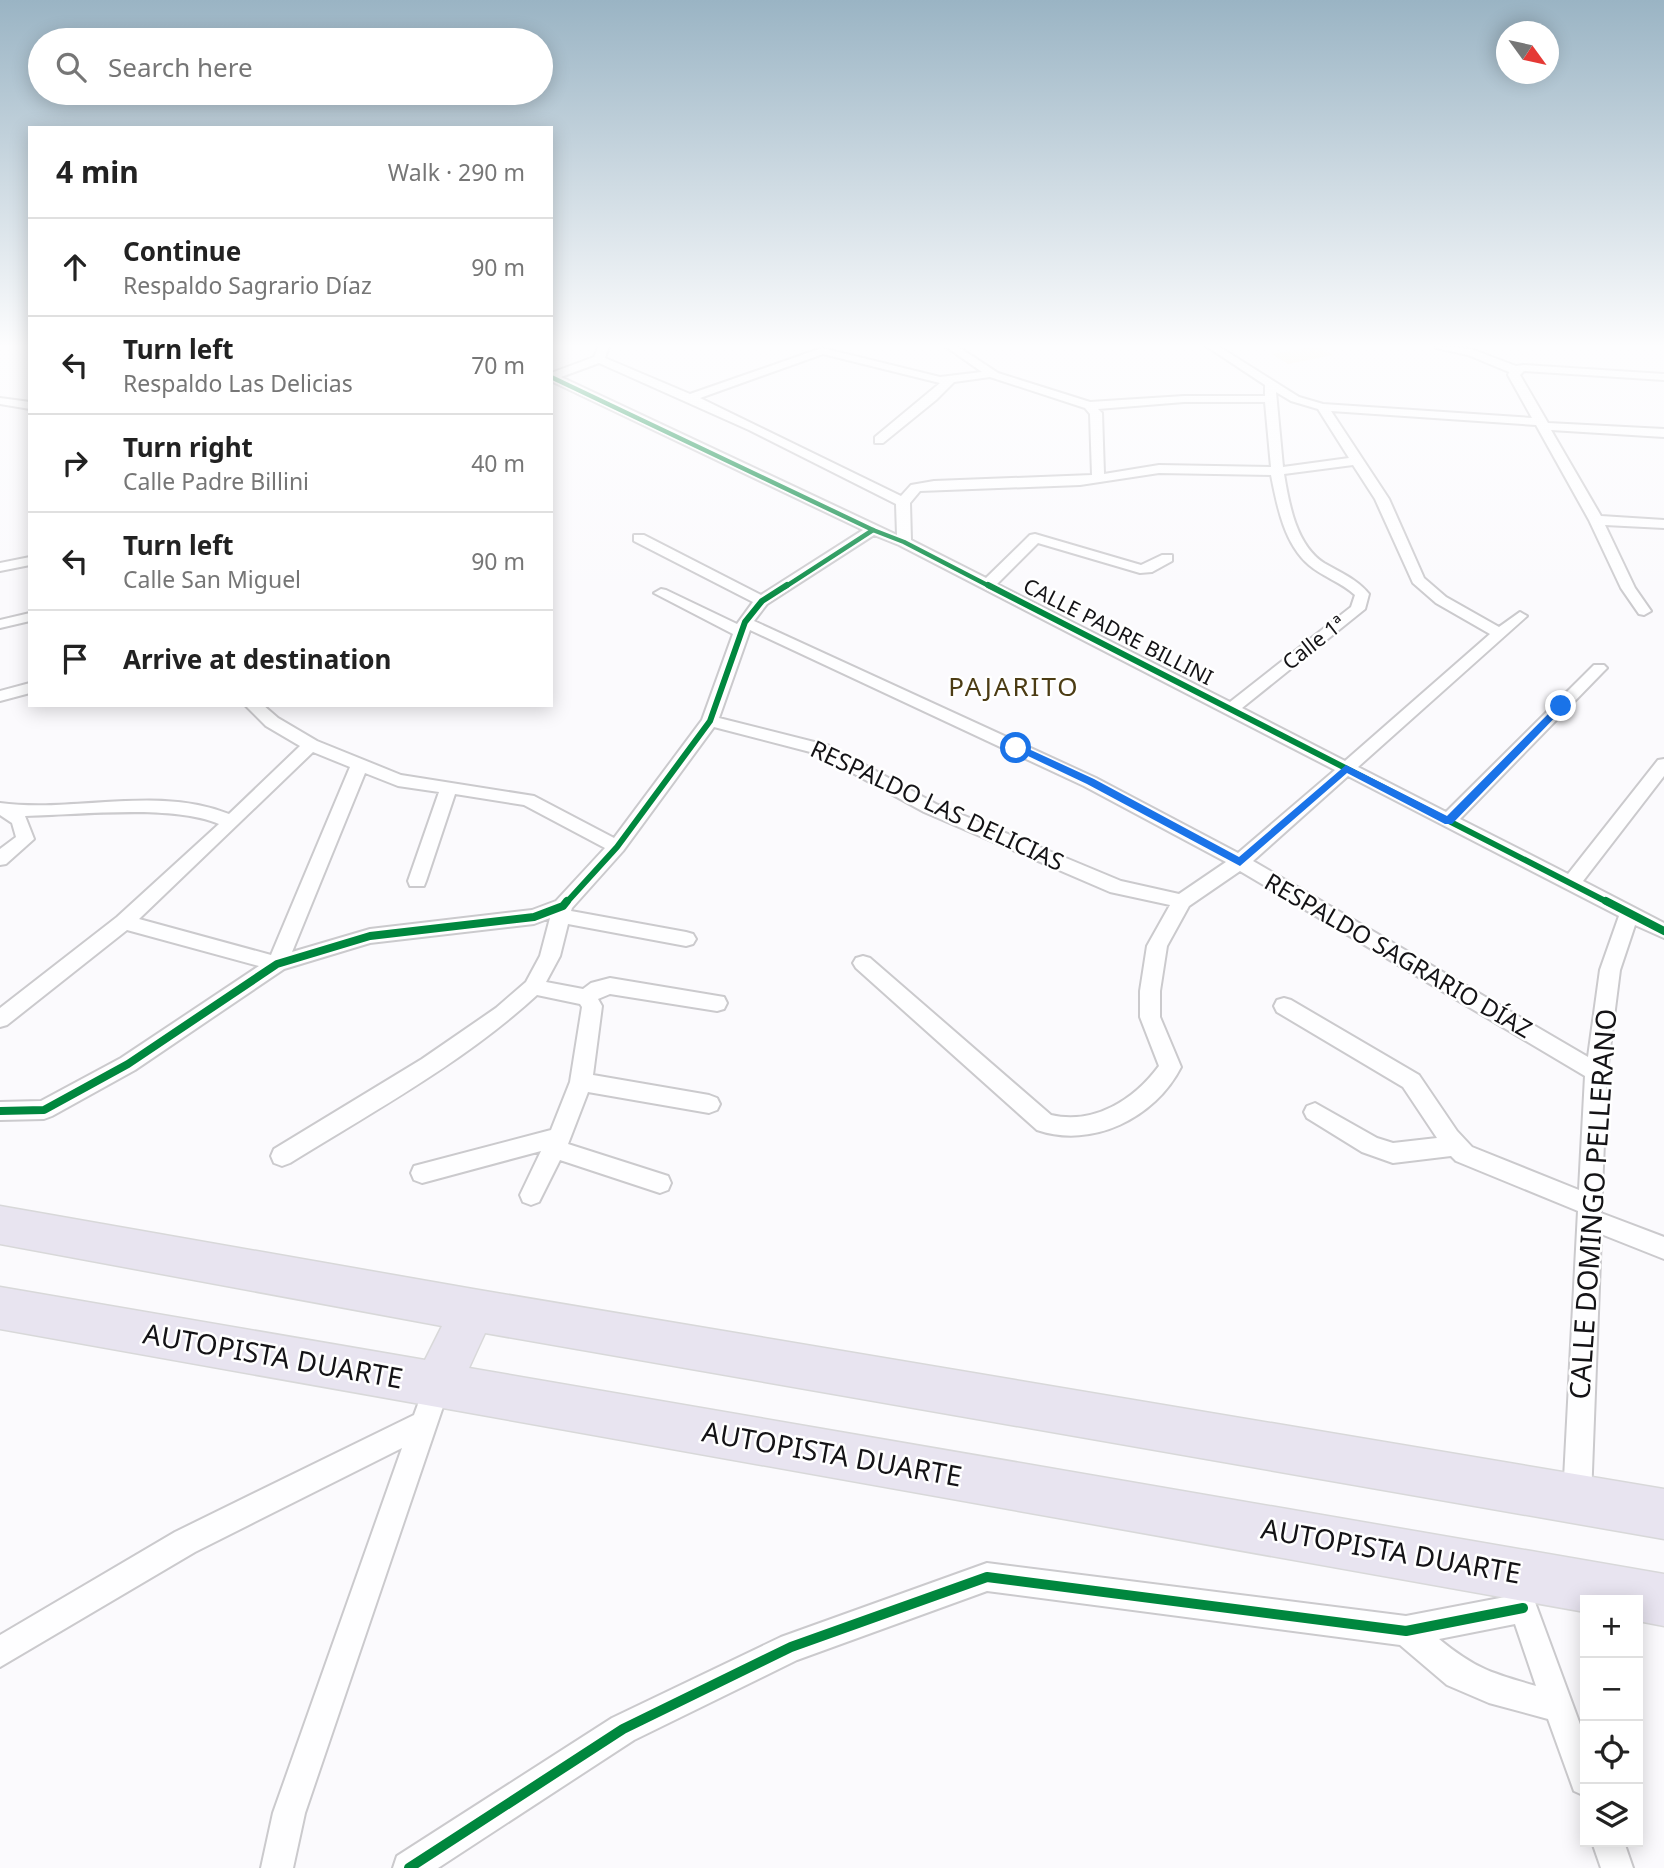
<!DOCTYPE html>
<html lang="en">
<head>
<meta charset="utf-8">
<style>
	:root { --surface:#fff; --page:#f2f2f2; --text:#222; --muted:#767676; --line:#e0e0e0 }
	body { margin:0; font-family:"Noto Sans",sans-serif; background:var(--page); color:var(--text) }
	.controls { position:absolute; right:21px; bottom:21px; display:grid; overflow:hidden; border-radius:0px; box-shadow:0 4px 18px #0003 }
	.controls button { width:63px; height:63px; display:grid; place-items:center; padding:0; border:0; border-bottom:2px solid var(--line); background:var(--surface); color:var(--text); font:35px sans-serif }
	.compass { position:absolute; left:1496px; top:21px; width:63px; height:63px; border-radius:50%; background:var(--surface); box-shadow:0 4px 18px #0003; rotate:123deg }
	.stop { position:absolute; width:21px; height:21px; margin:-16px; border:5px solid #1a73e8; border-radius:50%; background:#fff }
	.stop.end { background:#1a73e8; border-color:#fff; box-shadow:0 2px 7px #0008 }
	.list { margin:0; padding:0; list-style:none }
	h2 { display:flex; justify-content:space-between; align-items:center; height:91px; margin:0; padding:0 28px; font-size:30px }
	h2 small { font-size:23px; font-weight:400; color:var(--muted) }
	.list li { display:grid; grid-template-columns:46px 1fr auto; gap:21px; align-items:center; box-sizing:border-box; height:98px; padding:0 28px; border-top:2px solid var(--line) }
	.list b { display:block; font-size:26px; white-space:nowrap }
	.list p { margin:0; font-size:23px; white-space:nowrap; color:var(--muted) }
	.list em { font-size:23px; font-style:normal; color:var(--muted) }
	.icon { flex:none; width:38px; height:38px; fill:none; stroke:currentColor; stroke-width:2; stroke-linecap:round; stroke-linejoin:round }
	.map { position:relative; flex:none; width:1664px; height:1868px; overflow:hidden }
	.search { position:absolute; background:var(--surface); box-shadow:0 4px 18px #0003; left:28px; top:28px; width:525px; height:77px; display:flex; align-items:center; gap:18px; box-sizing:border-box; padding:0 24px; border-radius:38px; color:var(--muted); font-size:26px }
	.panel { position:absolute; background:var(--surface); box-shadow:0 4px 18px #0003; left:28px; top:126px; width:525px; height:581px; border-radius:0px }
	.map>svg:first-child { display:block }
	.green { fill:#f8f0dd }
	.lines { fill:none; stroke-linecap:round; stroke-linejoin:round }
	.street-casing { stroke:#cbcacd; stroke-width:4 }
	.highway-casing { stroke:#d8d8d9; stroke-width:3 }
	.street { fill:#fefeff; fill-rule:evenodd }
	.highway { fill:#e8e4f0; fill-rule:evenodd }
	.cycleway-far3-casing { stroke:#fff; stroke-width:7 }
	.cycleway-far2-casing { stroke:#fff; stroke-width:10 }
	.cycleway-far1-casing { stroke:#fff; stroke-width:12 }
	.cycleway-casing { stroke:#fff; stroke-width:15 }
	.cycleway-far3 { stroke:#00873e; stroke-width:4.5 }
	.cycleway-far2 { stroke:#00873e; stroke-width:6 }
	.cycleway-far1 { stroke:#00873e; stroke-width:8 }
	.cycleway { stroke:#00873e; stroke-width:10 }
	.route { fill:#1a73e8 }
	.labels { text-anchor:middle; stroke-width:5; stroke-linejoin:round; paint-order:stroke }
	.far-street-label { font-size:21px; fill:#141316; stroke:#fff }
	.street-label { font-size:24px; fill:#141316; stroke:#fff }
	.neighbourhood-label { font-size:26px; letter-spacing:2px; fill:#4c3c14; stroke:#fff }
	.near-street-label { font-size:28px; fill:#141316; stroke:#fff }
</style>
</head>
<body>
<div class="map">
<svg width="1664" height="1868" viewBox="0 0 1664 1868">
	<rect width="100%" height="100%" fill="#fbfafd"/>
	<polygon class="green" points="1317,346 1333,355 1288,364 1272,354"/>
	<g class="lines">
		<g class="street-casing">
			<g id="street">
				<path d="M599,346H609L605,358L690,394L822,348L940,377L982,372L945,346H957L998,373L1090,402L1184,396H1265V385L1206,346H1218L1299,397L1323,404L1532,418L1508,375L1509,372L1468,355L1436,348L1435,346L1471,349L1516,366L1524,365L1664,374V380L1524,371L1520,375L1548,423L1664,429V437L1551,430L1601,516L1664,520V528L1605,525L1635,588L1651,611L1644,615L1639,614L1621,588L1589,520L1536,425L1331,411L1389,499L1424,578L1446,597L1499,627L1520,612L1527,616L1358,767L1446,812L1594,665H1604L1607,668L1604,671L1460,819L1568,874L1658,760L1664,759V776L1583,881L1664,923V938L1635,925L1620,970L1607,1072L1601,1213L1664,1237V1259L1601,1234L1591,1498L1587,1508L1577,1512L1567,1508L1563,1498L1578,1211L1456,1161L1451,1156L1393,1163L1362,1152L1307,1118L1304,1112L1307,1106L1315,1103L1377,1138L1393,1143L1437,1138L1403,1087L1277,1012L1274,1006L1277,1000L1284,998L1291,1000L1419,1075L1457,1131L1472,1147L1579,1190L1585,1076L1240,871L1189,906L1167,946L1160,991V1017L1181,1067C1155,1118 1092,1149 1037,1130L856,968L853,963L856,958L863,956L870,958L1051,1115C1094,1125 1134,1100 1159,1066L1140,1017V991L1147,946L1170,905L1110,892L924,812L818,754L714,727L623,851L572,908L571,911L686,932L693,934L696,939L693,944L686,946L568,924L560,956L546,982L583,989L591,983L610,978L724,997L727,1003L724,1009L717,1011L610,994L598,999L602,1006L593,1075L709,1095L717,1098L720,1104L717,1110L709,1113L588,1092L568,1144L668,1176L671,1183L668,1190L660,1193L560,1160L539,1202L531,1205L523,1202L520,1195L541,1151L422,1183L414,1180L411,1173L414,1166L551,1130L570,1082L582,1007L580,1004L537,995C464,1062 374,1111 290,1163L282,1166L274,1163L271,1156L274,1149L422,1059L496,1008L526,982L540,956L550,918L534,924L370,943L284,969L135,1070L52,1116L44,1119L0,1120V1102L41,1101L121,1058L259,966L127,930L7,1025L0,1027V1008L117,917L219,824C171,804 79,815 25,816L34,839L6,864L0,865V849L16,837L12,823L0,815V803C75,813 157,785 229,814L300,746L266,726L245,705H263L278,718L317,741L401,775L534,796L614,838L702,720L733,634L654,593L661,589L666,590L737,624L753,602L634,541V535H644L761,595L863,530L551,381V373L594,357ZM823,354L940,383L875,437V443H883L936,400L954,382L990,377L1085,408L1090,414L1092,475L934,481L911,485L901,496L700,398ZM599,363L749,430L896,504L897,535L561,377ZM1276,392L1291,401L1318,409L1349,458L1283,467ZM1184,402H1265L1271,467L1159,465L1104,474L1102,413L1098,409ZM1353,465L1375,499L1413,583L1436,603L1490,634L1345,761L1242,708L1365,609L1369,594C1357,579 1341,573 1324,563C1296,545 1289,504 1284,474ZM1159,473L1271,475C1277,505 1284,544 1309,565C1323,577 1341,582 1355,595L1351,607L1230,702L997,584L1038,543L1140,573L1152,572L1172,561V555H1162L1141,565L1035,534L1030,535L986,578L911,540L910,503L920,491L1080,485ZM874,535L899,545L1335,770L1238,853L1096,778L754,621L767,604ZM750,630L1084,786L1226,862L1179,894L1121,881L936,804L830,746L719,718ZM313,752L350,767L271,955L139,919ZM365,773L398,786L439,792L408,881L410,886H424L426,881L455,794L524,805L605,848L556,901L532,910L370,929L292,952ZM1348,776L1619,916L1600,970L1588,1057L1253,861Z"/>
				<polygon points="0,398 30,402 30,409 0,404"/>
				<polygon points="30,557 30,565 0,571 0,563"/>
				<polygon points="30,613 30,621 0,628 0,620"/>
				<polygon points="30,683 30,693 0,701 0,691"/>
				<polygon points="437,1373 446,1377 450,1386 305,1813 293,1868 261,1868 273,1813 402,1448 195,1552 0,1667 0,1635 175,1532 414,1415 428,1377"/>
				<path d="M987,1563L1406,1616L1505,1597L1509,1586L1519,1582L1529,1586L1585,1738V1796L1574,1791L1548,1719L1489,1703L1447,1685L1400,1645L987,1591L797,1660L634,1740L438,1868H393L397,1856L612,1718L781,1637ZM1515,1624L1536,1686C1491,1673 1476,1669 1439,1639Z"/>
				<polygon points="1592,1842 1624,1842 1633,1868 1601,1868"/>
			</g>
		</g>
		<g class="highway-casing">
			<polygon id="highway" points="0,1206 473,1289 1664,1489 1664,1539 485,1333 469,1368 1664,1574 1664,1626 1638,1621 1638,1600 1585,1600 1585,1612 0,1329 0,1287 425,1360 442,1326 0,1244"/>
		</g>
		<use href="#street" class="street"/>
		<use href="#highway" class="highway"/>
		<g class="cycleway-far3-casing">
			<g id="cycleway-far3">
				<polyline points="551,377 873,530 904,542 991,587"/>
				<polyline points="785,587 873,530"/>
			</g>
		</g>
		<g class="cycleway-far2-casing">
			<g id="cycleway-far2">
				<polyline points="988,585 1609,903"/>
				<polyline points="566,903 617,847 710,721 745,622 762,601 787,585"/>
			</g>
		</g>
		<g class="cycleway-far1-casing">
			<g id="cycleway-far1">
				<polyline points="1606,901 1664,931"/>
				<polyline points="0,1111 44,1110 128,1064 277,964 370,936 534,917 563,906 567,901"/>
			</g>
		</g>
		<g class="cycleway-casing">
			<polyline id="cycleway" points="409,1868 623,1729 791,1647 987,1577 1406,1631 1523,1608"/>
		</g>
		<use href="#cycleway-far3" class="cycleway-far3"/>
		<use href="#cycleway-far2" class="cycleway-far2"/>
		<use href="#cycleway-far1" class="cycleway-far1"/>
		<use href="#cycleway" class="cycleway"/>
	</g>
	<linearGradient id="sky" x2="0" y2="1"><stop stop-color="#9ab4c4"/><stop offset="0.57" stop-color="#fdfdfe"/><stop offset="1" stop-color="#fdfdfe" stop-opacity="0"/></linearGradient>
	<rect width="1664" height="607" fill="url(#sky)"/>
	<polygon class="route" points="1558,704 1566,706 1452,824 1445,824 1347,773 1240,866 1087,784 1011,748 1020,745 1094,779 1239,857 1346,765 1447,816"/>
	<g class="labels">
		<g class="far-street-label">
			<text transform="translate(1118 632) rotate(27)" y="7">CALLE PADRE BILLINI</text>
			<text transform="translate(1314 643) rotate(-38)" y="7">Calle 1ª</text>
		</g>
		<g class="street-label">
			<text transform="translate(937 806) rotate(25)" y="8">RESPALDO LAS DELICIAS</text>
			<text transform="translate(1398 956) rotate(30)" y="8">RESPALDO SAGRARIO DÍAZ</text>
		</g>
		<g class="neighbourhood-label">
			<text x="1014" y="696">PAJARITO</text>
		</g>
		<g class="near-street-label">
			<text transform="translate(1593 1204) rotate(-86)" y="10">CALLE DOMINGO PELLERANO</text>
			<text transform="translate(273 1356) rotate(10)" y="10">AUTOPISTA DUARTE</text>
			<text transform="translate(832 1454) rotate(10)" y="10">AUTOPISTA DUARTE</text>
			<text transform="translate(1391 1551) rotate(10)" y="10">AUTOPISTA DUARTE</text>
		</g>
	</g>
</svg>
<div class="controls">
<button>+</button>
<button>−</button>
<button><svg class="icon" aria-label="locate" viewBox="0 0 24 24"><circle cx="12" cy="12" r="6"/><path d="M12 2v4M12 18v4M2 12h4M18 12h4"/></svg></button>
<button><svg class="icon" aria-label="layers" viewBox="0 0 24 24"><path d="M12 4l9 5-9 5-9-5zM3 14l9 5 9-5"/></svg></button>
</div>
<svg class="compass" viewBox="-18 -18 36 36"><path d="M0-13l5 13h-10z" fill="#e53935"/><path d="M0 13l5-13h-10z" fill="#767676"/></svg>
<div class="stop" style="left:1016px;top:748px"></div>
<div class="stop end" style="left:1561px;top:706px"></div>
<div class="search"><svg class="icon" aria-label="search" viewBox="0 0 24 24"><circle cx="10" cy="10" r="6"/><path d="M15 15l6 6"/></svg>Search here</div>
<section class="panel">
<h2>4 min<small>Walk · 290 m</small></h2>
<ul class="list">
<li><svg class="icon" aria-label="ahead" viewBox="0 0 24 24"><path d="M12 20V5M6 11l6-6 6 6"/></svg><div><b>Continue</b><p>Respaldo Sagrario Díaz</p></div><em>90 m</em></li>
<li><svg class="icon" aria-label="left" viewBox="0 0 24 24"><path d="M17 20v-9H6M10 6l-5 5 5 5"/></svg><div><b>Turn left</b><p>Respaldo Las Delicias</p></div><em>70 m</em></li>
<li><svg class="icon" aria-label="right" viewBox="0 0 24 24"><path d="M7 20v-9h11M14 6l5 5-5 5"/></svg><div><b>Turn right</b><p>Calle Padre Billini</p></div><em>40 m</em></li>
<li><svg class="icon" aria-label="left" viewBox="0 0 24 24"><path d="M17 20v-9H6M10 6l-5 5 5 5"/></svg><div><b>Turn left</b><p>Calle San Miguel</p></div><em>90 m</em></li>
<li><svg class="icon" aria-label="arrive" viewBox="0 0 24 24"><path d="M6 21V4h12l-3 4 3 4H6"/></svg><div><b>Arrive at destination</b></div></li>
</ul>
</section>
</div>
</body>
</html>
